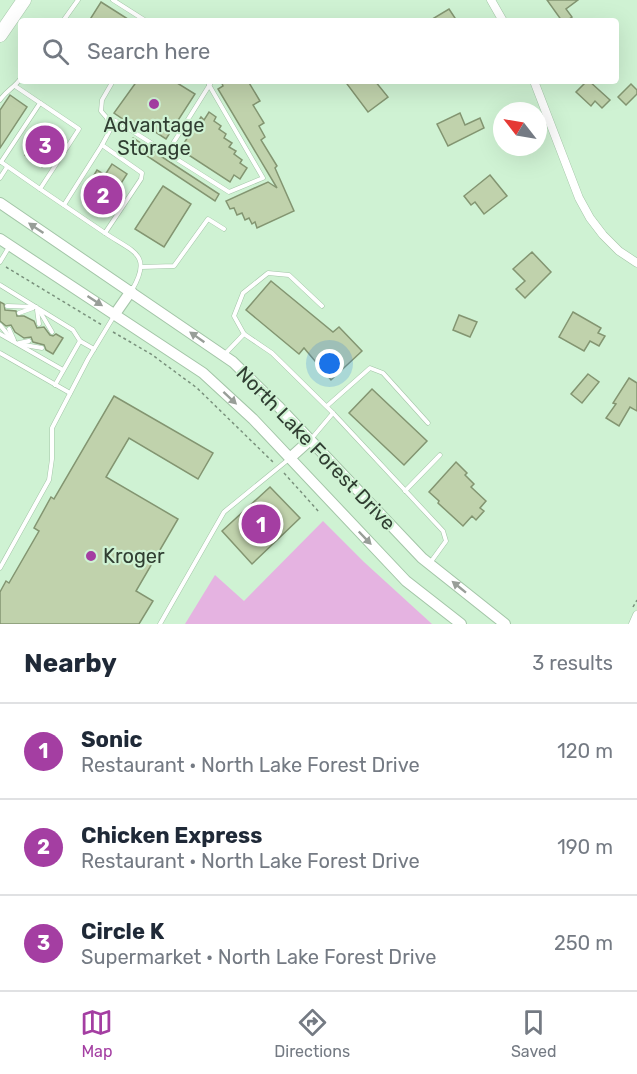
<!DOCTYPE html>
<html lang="en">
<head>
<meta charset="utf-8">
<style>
	:root { --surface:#fff; --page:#f2f2f3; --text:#1f2937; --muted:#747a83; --line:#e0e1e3; --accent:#a43ea2 }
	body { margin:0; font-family:Rubik,sans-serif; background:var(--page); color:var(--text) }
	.compass { position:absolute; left:493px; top:102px; width:54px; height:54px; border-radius:50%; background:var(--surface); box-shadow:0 6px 24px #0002; rotate:301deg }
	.you { position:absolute; left:330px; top:364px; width:21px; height:21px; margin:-15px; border:4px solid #fff; border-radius:50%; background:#1a73e8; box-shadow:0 0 0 9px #1a73e833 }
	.badge { display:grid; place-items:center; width:39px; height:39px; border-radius:50%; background:var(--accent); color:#fff; font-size:20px; font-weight:700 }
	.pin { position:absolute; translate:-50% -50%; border:3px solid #fff; box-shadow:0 2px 6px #0006 }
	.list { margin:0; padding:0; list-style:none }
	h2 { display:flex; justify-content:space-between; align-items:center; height:78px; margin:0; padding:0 24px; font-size:26px }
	h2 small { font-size:20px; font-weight:400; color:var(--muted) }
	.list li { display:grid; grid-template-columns:39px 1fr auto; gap:18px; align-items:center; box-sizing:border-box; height:96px; padding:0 24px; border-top:2px solid var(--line) }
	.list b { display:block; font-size:22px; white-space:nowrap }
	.list p { margin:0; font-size:20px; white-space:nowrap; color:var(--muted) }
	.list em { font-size:20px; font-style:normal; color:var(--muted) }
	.icon { flex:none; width:33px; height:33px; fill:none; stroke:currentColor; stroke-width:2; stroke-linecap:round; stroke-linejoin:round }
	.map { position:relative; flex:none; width:637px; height:624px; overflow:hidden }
	.search { position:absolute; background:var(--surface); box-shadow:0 6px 24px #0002; left:18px; right:18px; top:18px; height:66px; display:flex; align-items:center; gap:15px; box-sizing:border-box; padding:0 21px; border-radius:6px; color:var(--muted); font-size:22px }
	.sheet { height:366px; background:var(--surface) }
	nav { display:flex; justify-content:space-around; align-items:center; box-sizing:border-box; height:84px; border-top:2px solid var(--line); background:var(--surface); font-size:16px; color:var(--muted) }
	nav a { display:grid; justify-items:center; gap:3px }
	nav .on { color:var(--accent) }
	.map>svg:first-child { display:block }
	.green { fill:#e5b3e1 }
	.building { fill:#c0d2ac; stroke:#839571; stroke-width:1.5 }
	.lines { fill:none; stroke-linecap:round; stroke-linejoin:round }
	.lane-casing { stroke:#a3c5a7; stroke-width:5 }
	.street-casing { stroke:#a3c5a7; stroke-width:9 }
	.secondary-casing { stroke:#a3c5a7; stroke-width:12 }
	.highway-casing { stroke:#a3c5a7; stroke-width:15 }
	.path { stroke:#79907c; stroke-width:1.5; stroke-dasharray:3 3; stroke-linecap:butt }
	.lane { stroke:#fff; stroke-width:4 }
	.street { stroke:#fff; stroke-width:8 }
	.secondary { stroke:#fff; stroke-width:10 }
	.highway { stroke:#fff; stroke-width:14 }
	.oneway { fill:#989e98 }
	.poi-dot { fill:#a43ea2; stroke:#cff2d3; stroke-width:2 }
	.labels { text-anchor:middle; stroke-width:4.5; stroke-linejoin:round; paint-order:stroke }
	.poi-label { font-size:20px; fill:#303e32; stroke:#cff2d3 }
	.street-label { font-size:20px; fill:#303e32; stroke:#cff2d3 }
</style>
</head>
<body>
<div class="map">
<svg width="637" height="624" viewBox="0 0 637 624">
	<rect width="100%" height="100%" fill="#cff2d3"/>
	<polygon class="green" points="323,521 364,562 432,624 185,624 215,575 244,601"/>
	<g class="building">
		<polygon points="547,0 578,0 566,9 572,17 566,21 562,21"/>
		<polygon points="101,2 131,21 89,21"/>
		<polygon points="449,9 457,21 429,21"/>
		<polygon points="137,81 174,81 195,94 166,139 140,122 136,128 114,113"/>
		<polygon points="221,81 248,81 260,101 253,105 264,123 259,126 265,137 261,140 277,166 275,168 294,211 257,228 255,222 252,224 249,218 245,220 242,213 237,215 234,208 230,209 226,201 268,182 277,188 218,89 223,86"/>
		<polygon points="351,81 375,81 388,97 368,112 347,84"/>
		<polygon points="587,81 589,81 610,100 602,108 595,101 591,106 576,92"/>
		<polygon points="631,84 637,90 637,94 626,105 618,97"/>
		<polygon points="10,95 27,107 0,148 0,110"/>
		<polygon points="209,112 216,117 214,121 221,126 219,129 226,134 224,138 232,143 229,147 236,151 234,154 242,160 240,163 247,168 240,179 234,175 230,182 184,152 188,145 184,143 201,117 204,120"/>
		<polygon points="460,113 465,125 480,118 484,128 448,146 437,124"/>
		<polygon points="45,125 64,138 42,167 25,155"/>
		<polygon points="133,138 219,194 215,201 129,144"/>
		<polygon points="112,164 127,174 101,215 86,205 99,185 91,180 97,170 105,175"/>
		<polygon points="490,175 507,196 484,214 475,202 471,205 464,196"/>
		<polygon points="163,186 191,204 164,247 135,229"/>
		<polygon points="532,252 551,272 525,298 516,289 525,281 513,269"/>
		<polygon points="271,281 333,332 339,327 362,351 331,380 304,348 299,354 246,310"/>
		<polygon points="0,302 4,304 5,310 16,311 17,316 24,316 34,321 37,328 44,327 50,335 53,336 56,334 63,338 53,354 46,350 44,345 33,342 31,337 24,338 15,332 11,325 6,326 0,321"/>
		<polygon points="573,312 601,328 598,333 605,336 599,346 590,341 584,351 559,337"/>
		<polygon points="459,315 477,322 470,337 453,330"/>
		<polygon points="588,374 599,382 582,403 571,394"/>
		<polygon points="629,378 637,383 637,411 630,407 619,426 606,418 616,404 613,403"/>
		<polygon points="372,389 427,441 404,465 349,413"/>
		<polygon points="114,396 213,453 198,479 129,438 106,477 178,519 136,591 153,601 139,624 0,624 0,592 6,581 9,583 39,531 34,528 51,497 54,499"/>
		<polygon points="456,462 467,473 465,475 474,484 471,487 486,501 480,508 484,511 476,520 472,516 463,526 438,503 439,501 429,492"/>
		<polygon points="270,487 300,518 252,564 222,531"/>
	</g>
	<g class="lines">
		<g class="lane-casing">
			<g id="lane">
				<polyline points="113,0 146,21"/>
				<polyline points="63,21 78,0"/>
				<polyline points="15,86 79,129 40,189 105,233 141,179 142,173 102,145 110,130 107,118 101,111 102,100 113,81"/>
				<path d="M0,100C6,91 15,87 21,78"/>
				<polyline points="107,118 118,122 167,153 212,81"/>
				<polyline points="167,153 229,192 263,178 209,85"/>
				<polyline points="1,162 40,103"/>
				<polyline points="1,162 40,189"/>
				<polyline points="0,178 7,167"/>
				<polyline points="64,205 102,145"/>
				<path d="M105,233C133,252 153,254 132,290"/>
				<polyline points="0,262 9,247"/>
				<polyline points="141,267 174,266 208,219 224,229"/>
				<polyline points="0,285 73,330 80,341 94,349"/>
				<polyline points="7,306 36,307"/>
				<polyline points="37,310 39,324"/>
				<polyline points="39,310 52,332"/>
				<polyline points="19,313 33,308"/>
				<polyline points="0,325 13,341"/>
				<polyline points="9,329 14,340"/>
				<polyline points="0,334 63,370"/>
				<polyline points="244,334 234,316 243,293 268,273 289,275 322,306"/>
				<polyline points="19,343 29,341"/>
				<polyline points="19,344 42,348"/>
				<polyline points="0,353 70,393"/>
				<polyline points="224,355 244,334 272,353 333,413 312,438"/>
				<polyline points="55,385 80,341"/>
				<polyline points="327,406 370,368 383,373 428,423"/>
				<polyline points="333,413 443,531 446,541 430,563"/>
				<polyline points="405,491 440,455"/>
				<polyline points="0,568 49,480 52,459 52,428 88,359 114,316"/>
				<polyline points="160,624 224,512 289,459"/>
			</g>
		</g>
		<g class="street-casing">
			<g id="street">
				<polyline points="491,0 503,21"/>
				<polyline points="534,81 579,198 590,218 603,235 619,251 637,263"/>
				<polyline points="633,624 637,615"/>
			</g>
		</g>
		<g class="secondary-casing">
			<g id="secondary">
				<polyline points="0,203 233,362 278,406 422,558 505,624"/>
				<polyline points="0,239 203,373 253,419 406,581 461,624"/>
				<polyline points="115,314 131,291"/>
				<polyline points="290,458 310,440"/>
			</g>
		</g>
		<g class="highway-casing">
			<polyline id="highway" points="0,35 24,0"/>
		</g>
		<g class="path">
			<polyline points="6,267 102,325"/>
			<polyline points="113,332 151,354 197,388 274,463"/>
			<polyline points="284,473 320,513"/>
			<polyline points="633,607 637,600"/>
		</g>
		<use href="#lane" class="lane"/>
		<use href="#street" class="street"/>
		<use href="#secondary" class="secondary"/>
		<use href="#highway" class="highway"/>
	</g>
	<defs><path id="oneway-solid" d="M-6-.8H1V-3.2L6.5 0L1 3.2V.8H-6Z" transform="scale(1.5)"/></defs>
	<g class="oneway">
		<use href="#oneway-solid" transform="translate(36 228) rotate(-146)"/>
		<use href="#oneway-solid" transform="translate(95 301) rotate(33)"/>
		<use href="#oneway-solid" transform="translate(197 337) rotate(-145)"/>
		<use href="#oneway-solid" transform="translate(230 398) rotate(43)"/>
		<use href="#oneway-solid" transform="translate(365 538) rotate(46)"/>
		<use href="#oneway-solid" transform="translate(459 587) rotate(-141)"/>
	</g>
	<g class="poi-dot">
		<circle cx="154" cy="104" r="6"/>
		<circle cx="91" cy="556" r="6"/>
	</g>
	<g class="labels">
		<g class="poi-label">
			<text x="154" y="132">Advantage<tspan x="154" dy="23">Storage</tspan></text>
			<text x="103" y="563" text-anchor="start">Kroger</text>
		</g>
		<g class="street-label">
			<text transform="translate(316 448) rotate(46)" y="7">North Lake Forest Drive</text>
		</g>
	</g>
</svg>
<svg class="compass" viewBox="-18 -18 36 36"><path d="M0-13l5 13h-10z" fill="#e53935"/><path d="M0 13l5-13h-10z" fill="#747a83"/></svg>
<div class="you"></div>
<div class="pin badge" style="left:261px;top:524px">1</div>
<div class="pin badge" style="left:103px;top:195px">2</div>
<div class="pin badge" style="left:45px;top:145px">3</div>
<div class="search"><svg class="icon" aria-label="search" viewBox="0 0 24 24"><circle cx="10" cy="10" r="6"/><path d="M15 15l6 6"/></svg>Search here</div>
</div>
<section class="sheet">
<h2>Nearby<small>3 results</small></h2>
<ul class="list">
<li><span class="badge">1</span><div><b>Sonic</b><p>Restaurant · North Lake Forest Drive</p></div><em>120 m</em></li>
<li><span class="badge">2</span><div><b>Chicken Express</b><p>Restaurant · North Lake Forest Drive</p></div><em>190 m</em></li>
<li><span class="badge">3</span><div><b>Circle K</b><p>Supermarket · North Lake Forest Drive</p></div><em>250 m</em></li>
</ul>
</section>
<nav>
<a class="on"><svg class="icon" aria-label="map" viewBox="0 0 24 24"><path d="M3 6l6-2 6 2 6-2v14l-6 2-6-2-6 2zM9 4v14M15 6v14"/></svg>Map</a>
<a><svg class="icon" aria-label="directions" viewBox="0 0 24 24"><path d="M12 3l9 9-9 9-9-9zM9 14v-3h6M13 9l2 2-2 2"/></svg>Directions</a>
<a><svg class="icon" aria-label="saved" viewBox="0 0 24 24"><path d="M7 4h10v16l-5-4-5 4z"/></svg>Saved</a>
</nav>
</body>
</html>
